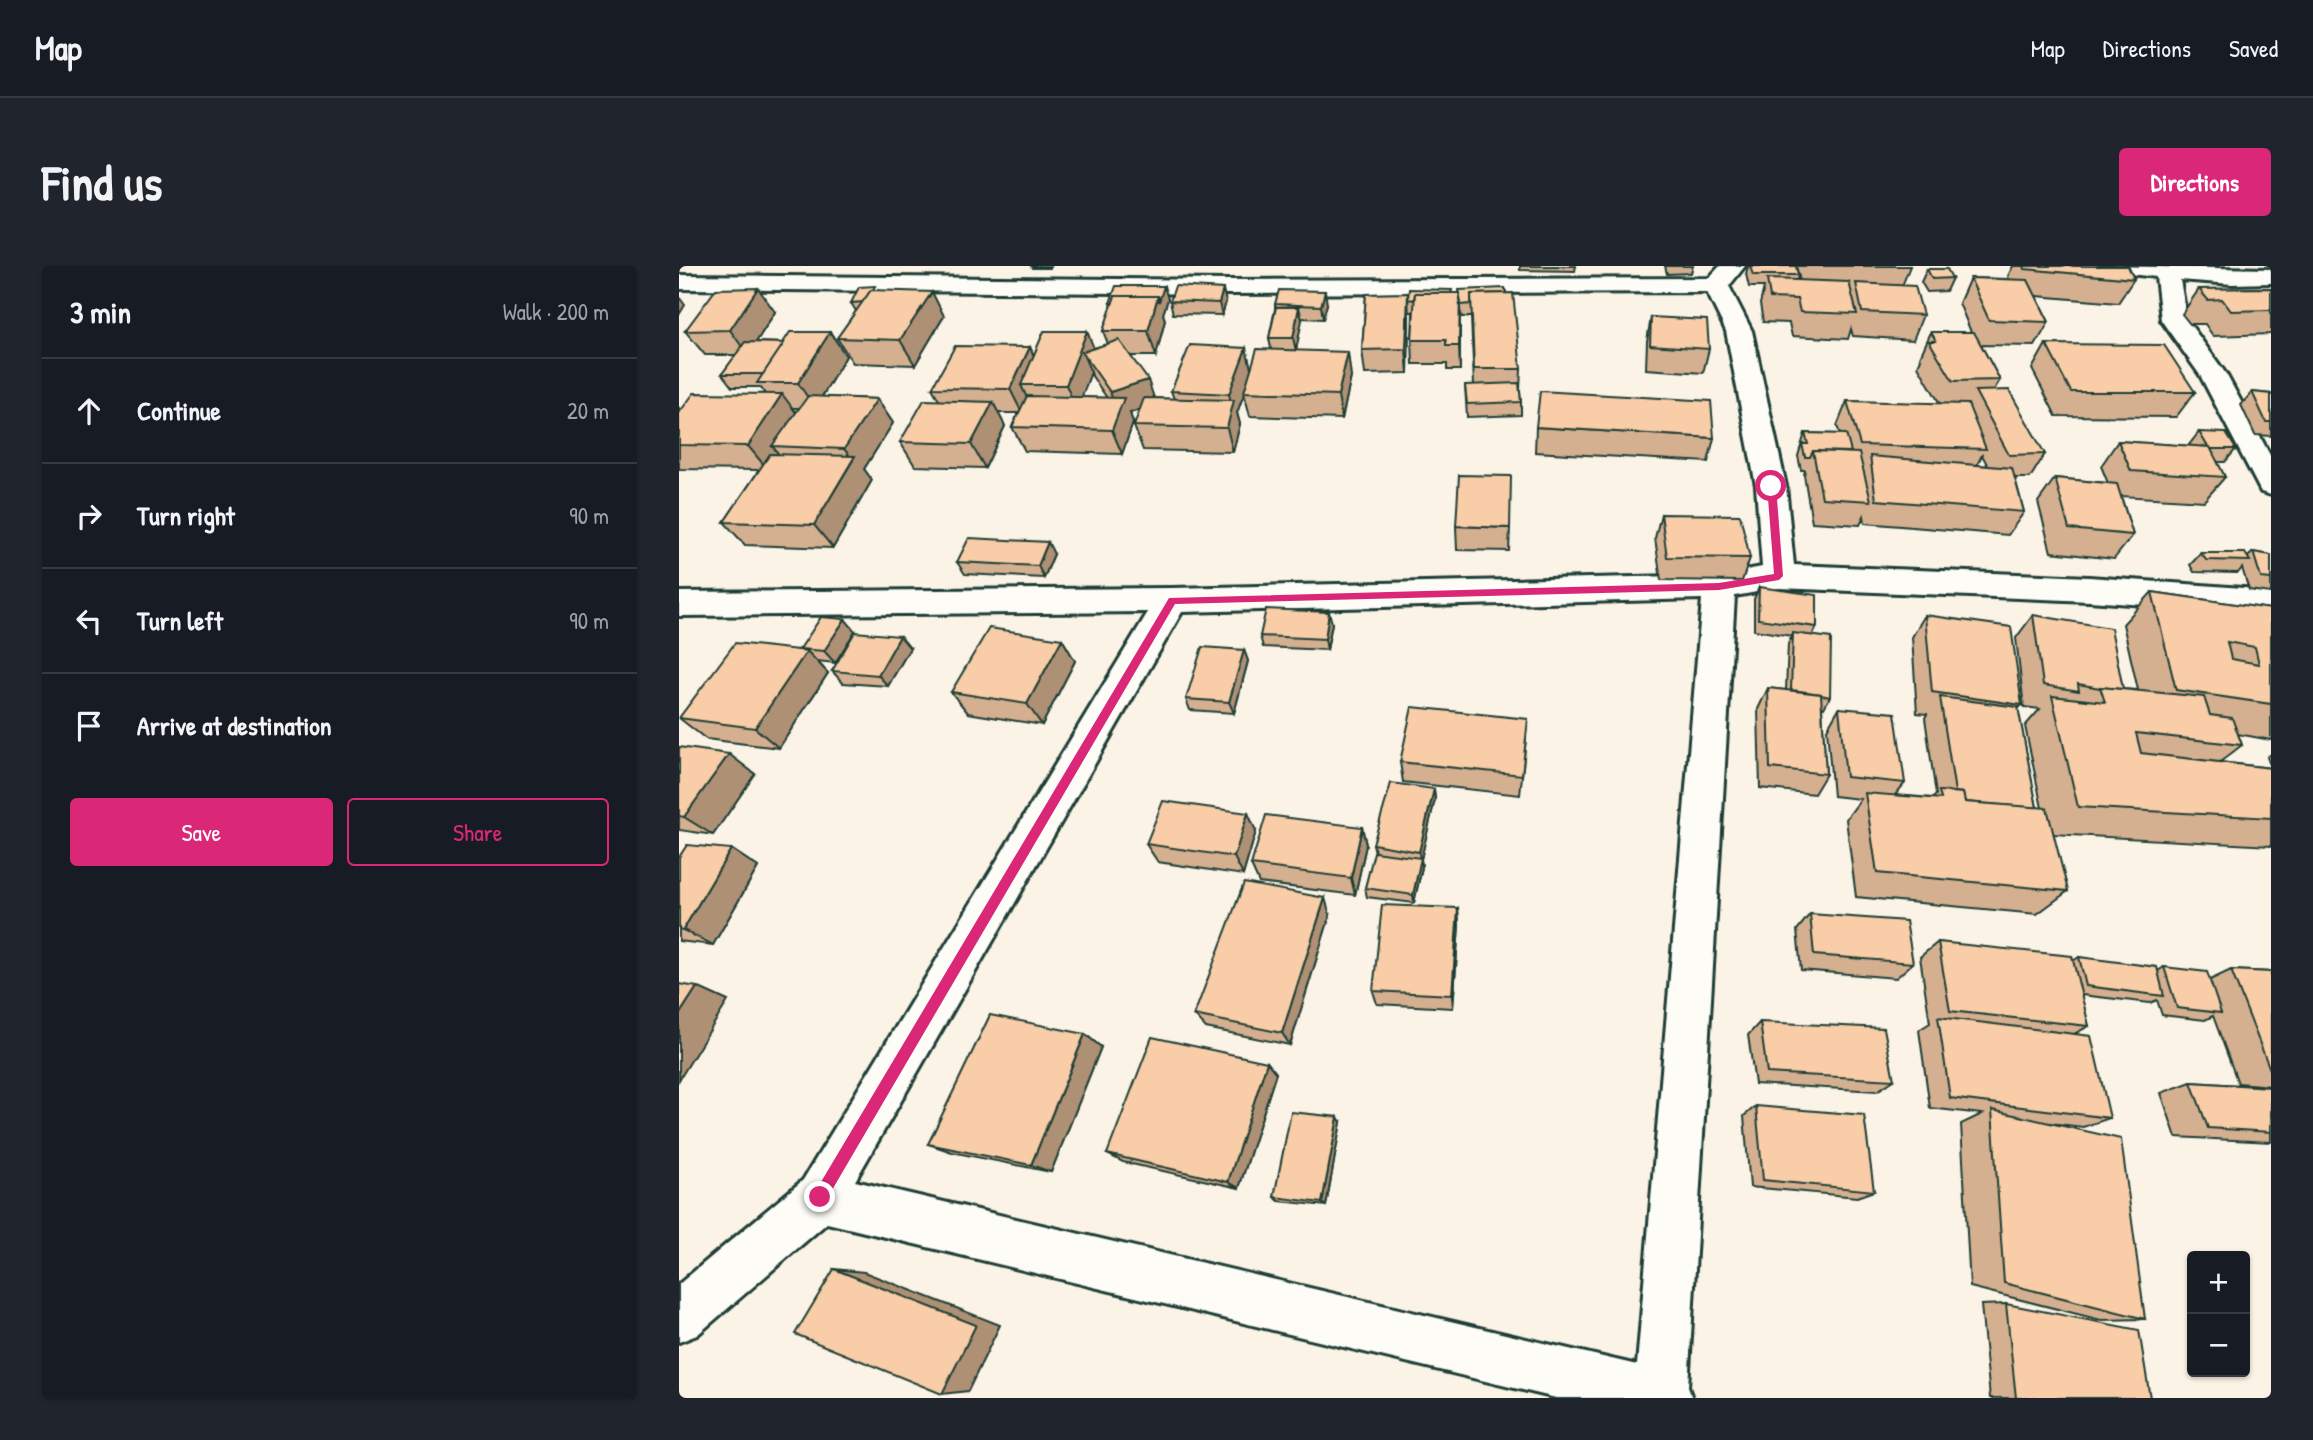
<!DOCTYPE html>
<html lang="en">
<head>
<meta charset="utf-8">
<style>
	:root { --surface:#171b24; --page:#20242c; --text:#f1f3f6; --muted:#9ea1a6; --line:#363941; --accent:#db2777 }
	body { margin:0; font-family:"Patrick Hand",sans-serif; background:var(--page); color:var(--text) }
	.controls { position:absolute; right:21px; bottom:21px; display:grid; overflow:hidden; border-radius:7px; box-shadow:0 2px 5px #0004 }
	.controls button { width:63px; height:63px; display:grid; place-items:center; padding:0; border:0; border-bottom:2px solid var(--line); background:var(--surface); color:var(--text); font:35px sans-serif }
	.stop { position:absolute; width:21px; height:21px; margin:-16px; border:5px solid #db2777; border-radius:50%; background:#fff }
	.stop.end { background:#db2777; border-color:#fff; box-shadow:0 2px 7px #0008 }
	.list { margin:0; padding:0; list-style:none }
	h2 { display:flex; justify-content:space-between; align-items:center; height:91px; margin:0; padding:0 28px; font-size:30px }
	h2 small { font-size:23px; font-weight:400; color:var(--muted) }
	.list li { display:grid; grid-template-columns:46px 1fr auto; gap:21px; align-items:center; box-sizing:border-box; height:105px; padding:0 28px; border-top:2px solid var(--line) }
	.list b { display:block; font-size:26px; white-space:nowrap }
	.list em { font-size:23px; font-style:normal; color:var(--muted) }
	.actions { display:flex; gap:14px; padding:21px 28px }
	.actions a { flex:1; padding:16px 0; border:2px solid var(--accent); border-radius:7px; text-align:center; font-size:24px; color:var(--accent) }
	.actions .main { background:var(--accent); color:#fff }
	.icon { flex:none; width:38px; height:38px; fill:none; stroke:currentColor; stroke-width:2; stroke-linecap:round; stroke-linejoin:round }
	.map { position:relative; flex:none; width:1592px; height:1132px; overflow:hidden; border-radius:7px }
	header { display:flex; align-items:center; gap:42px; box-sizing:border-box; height:98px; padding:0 35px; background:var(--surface); border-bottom:2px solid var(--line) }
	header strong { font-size:33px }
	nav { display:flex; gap:38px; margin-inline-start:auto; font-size:24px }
	.intro { display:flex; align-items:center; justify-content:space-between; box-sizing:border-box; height:168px; padding:0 42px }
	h1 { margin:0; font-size:49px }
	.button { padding:18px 32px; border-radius:7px; background:var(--accent); color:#fff; font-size:24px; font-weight:700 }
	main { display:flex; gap:42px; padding:0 42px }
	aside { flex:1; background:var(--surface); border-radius:7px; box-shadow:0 2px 5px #0004 }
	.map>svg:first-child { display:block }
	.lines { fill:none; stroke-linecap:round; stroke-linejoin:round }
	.street-casing { stroke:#1f3d34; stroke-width:6 }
	.street { fill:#fdfcf7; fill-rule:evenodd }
	.wall { fill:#d5b090; stroke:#1f3d34; stroke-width:2; fill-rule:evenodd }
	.shaded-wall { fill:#ae9075; stroke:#1f3d34; stroke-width:2 }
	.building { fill:#f8cda7; stroke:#1f3d34; stroke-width:2; fill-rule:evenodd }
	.route { fill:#db2777 }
</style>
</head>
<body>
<header>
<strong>Map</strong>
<nav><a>Map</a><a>Directions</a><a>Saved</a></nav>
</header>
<div class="intro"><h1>Find us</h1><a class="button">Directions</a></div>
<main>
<aside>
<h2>3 min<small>Walk · 200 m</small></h2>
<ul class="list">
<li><svg class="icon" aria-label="ahead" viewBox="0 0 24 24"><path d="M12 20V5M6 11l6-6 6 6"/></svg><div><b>Continue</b></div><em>20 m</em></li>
<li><svg class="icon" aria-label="right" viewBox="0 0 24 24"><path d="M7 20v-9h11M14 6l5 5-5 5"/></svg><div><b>Turn right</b></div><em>90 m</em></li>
<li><svg class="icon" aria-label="left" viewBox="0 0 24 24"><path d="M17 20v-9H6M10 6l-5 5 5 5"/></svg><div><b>Turn left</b></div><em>90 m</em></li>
<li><svg class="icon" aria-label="arrive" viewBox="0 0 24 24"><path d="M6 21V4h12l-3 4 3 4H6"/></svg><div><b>Arrive at destination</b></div></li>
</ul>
<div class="actions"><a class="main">Save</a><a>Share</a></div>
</aside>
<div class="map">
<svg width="1592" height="1132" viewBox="0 0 1592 1132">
	<rect width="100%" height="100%" fill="#fcf3e7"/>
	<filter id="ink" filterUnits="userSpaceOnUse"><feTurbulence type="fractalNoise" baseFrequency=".0143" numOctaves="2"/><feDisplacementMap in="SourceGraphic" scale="14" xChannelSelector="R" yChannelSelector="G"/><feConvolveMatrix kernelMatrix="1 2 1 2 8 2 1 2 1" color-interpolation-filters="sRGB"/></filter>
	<g filter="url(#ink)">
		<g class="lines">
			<g class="street-casing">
				<g id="street">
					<path d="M1041,0H1066L1050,20L1073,65L1107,220L1115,299L1410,311L1592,324V348L1410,335L1100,322L1056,330L1009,1121L1013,1132H877L148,957L18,1069L0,1076V1018L124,914L469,346L0,350V326L493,322L1040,309L1083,301L1077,220L1047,65L1028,26L550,28L0,23V9L550,14L1030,12ZM1023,333L958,1099L176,915L503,346Z"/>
					<polygon points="1421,0 1592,3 1592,17 1553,18 1501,14 1508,54 1547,108 1592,191 1592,229 1582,226 1521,109 1482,54 1477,11 1424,5"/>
				</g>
			</g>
			<use href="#street" class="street"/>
		</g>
		<g class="wall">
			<polygon points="352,0 372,0 371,2 353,2"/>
			<polygon points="841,0 897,0 896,5 841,4"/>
			<polygon points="986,0 1014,0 1012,7 988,8"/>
			<polygon points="1069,0 1117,0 1119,9 1118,14 1121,15 1117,0 1231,0 1223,20 1244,49 1234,74 1174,70 1172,63 1169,73 1113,70 1110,57 1084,56 1081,38 1085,21 1070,21 1067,8"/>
			<path d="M1334,0H1449L1455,13L1439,37L1357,30L1370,56L1356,80L1302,79L1321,114L1315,124L1366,188L1351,212H1336L1345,246L1329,269L1186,257L1185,250L1181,259L1133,256L1125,209L1126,204H1122L1119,190L1126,167L1161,168L1158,160L1168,135L1261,138L1239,100L1242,93L1241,91L1252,66H1292L1280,37L1291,12L1330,13L1329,10ZM1303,189L1309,200L1298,199Z"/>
			<polygon points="1248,3 1273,12 1267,25 1248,26 1242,16"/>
			<polygon points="826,22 842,103 841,124 842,136 842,149 788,151 786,119 795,119 792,51 783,51 781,44 781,104 768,104 768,98 734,98 733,74 734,46 730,46 729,107 686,108 683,84 687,28 780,27"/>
			<polygon points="1592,22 1592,68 1534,70 1526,58 1511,58 1503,48 1520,23"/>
			<polygon points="198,24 265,50 236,99 174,97 158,72 177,45 172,37"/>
			<path d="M489,33L484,48L486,54L477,90H452L475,132L495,133L492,125L572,102L592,83L590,72L596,43V38H648L644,53L622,52L617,84L672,111L663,153L571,150L565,127L558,147L561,158L554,186L464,184L455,160L461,144L451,147L454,157L443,188L346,185L333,161L339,147H319L326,160L306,202L236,200L221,176L260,134L253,122L351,81L355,90L415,82L429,78L424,65L433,41L431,37ZM412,106L413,110L428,132L402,131Z"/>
			<polygon points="491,35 547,36 543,49 494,48"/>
			<path d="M96,46L77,76L105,77L151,66L167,90L143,131L198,133L214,157L185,203L193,214L154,282L66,279L45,256L80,204L0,203V142L2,144L86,127L81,121H53L43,108L57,89H26L6,65ZM114,142H120L117,146Z"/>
			<polygon points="972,51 1030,83 1024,107 967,103 968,75"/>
			<polygon points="1367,78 1516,126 1497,151 1377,150 1353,103"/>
			<polygon points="1573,126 1592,128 1592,170 1576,169 1562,139"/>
			<polygon points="857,161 1035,172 1029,196 856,186"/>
			<polygon points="1520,166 1557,183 1546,196 1538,196 1546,211 1525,235 1442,230 1454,269 1435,293 1372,286 1359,236 1376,212 1429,217 1422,200 1439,175 1511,180 1510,179"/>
			<polygon points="982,248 1071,292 1063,315 982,314 976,272"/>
			<polygon points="777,260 831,262 830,285 778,284"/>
			<polygon points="1574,286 1592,289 1592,327 1570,324 1563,302 1559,307 1515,306 1511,299 1522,287 1569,291"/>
			<polygon points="375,288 365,312 286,308 278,296"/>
			<polygon points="1080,321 1138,361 1134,369 1151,431 1145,442 1143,441 1147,508 1135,528 1081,522 1079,443 1089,422 1107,424 1109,378 1113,370 1075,364 1075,333"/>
			<polygon points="1473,326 1592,343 1592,474 1559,468 1563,479 1541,496 1592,502 1588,491 1592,488 1592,580 1374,568 1389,625 1358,648 1177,631 1167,553 1182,533 1154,530 1148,463 1160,442 1226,517 1216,529 1254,532 1257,529 1246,452 1248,448 1238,447 1233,371 1246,349 1343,439 1339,443 1358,542 1363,542 1346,460 1361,443 1345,441 1337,372 1354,349 1444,423 1459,424 1444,358"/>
			<polygon points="653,357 648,384 584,381 581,370"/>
			<polygon points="176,365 156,397 138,395 149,407 100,482 27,473 0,452 123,384 121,383"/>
			<polygon points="383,373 396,395 363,459 289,447 272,426"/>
			<polygon points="231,382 209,420 164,417 153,405"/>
			<polygon points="565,384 569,395 555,447 511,444 507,433"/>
			<polygon points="847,473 841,529 724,516 721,496"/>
			<polygon points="0,481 76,508 34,569 0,564"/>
			<polygon points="755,523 756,533 742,593 743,601 735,637 688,631 686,622 696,586 694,578"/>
			<polygon points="683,561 687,579 676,629 580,617 572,599"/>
			<polygon points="577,565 564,609 479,596 467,578"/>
			<polygon points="52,583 79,601 34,679 0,675 0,591"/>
			<polygon points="779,642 780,659 774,742 698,738 694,725"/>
			<polygon points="1131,648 1234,697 1217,712 1122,704 1118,664"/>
			<polygon points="651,649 611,779 527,762 515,749"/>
			<polygon points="1259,676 1394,695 1400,691 1479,705 1485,701 1531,714 1552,704 1592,706 1592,820 1559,817 1534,750 1526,754 1483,749 1478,734 1471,737 1402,729 1410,760 1395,768 1431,852 1404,861 1371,857 1466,1053 1422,1054 1291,1021 1282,858 1303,848 1251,842 1240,764 1251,757 1241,691"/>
			<polygon points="1081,756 1215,814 1198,825 1076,818 1069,769"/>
			<polygon points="406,768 422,781 372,906 273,886 249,878"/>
			<polygon points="588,796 597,807 560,922 444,896 428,888"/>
			<polygon points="1512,816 1592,821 1592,876 1497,871 1482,827"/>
			<polygon points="1077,840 1195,925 1178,931 1071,921 1065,850"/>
			<polygon points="662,856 647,940 600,935 595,931"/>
			<polygon points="1327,1038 1471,1132 1311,1132 1302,1039"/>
		</g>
		<g class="shaded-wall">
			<polygon points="485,20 489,33 484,48 486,54 477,90 469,65 479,30"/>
			<polygon points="79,22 96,46 69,89 51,64"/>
			<polygon points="544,23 547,36 543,49 540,37"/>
			<polygon points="646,25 648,38 644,53 642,40"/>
			<polygon points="253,26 265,50 236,99 221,74"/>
			<polygon points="729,27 730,52 729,107 727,83"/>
			<polygon points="781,27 781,104 780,80"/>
			<polygon points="0,31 6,39 0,49"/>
			<polygon points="620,41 623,54 617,85 614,72"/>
			<polygon points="408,65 418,90 403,86 412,106 398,144 387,119"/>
			<polygon points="151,66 167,90 136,142 119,117"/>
			<polygon points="351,81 362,106 342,119 349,134 343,147 331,123"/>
			<polygon points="567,82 573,106 558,147 561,158 554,186 548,162 553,140 550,128"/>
			<polygon points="669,86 672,111 663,153 659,129"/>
			<polygon points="469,114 477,138 451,147 454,157 443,188 433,164 439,148 431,126"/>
			<polygon points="103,128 121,152 93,180 99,187 89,204 69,180"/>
			<polygon points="198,133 214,157 185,203 193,214 154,282 135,259 174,194 165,183"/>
			<polygon points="314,136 326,160 306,202 292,178"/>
			<polygon points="369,276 375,288 365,312 359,300"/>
			<polygon points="650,346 653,357 648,384 646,373"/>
			<polygon points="166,353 176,365 156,397 145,385"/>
			<polygon points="221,370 231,382 209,420 199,409"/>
			<polygon points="383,373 396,395 363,459 348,438"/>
			<polygon points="565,384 569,395 555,447 550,436"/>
			<polygon points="128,385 149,407 100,482 76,462"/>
			<polygon points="50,488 76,508 34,569 5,551"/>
			<polygon points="755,523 756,533 742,593 743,601 735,637 734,629 741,595 740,586"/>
			<polygon points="569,547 577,565 564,609 555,591"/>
			<polygon points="683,561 687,579 676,629 672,612"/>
			<polygon points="52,583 79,601 34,679 4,664"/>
			<polygon points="646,632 651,649 611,779 603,767"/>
			<polygon points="779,642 780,659 774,742 773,729"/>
			<polygon points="18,721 49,735 0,814 0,749"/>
			<polygon points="406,768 422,781 372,906 352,899"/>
			<polygon points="588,796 597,807 560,922 549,916"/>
			<polygon points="659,851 662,856 647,940 643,937"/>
			<polygon points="155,1003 185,1006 321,1059 289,1125 263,1128"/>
		</g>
		<g class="building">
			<polygon points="1071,0 1117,0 1119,9 1074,9"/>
			<polygon points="1345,0 1449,0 1455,13 1346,3"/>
			<polygon points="1248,3 1268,3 1273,12 1253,13"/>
			<polygon points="1291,12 1349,14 1370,56 1310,54"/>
			<polygon points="1088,13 1170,16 1178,48 1121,46 1118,33 1091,32"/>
			<polygon points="1177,17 1236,20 1244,49 1183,46"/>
			<polygon points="196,20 194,24 192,24 184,36 172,37 180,21"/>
			<polygon points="437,20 485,20 480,36 479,30 436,30 434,37 431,37"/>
			<polygon points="496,20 544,23 540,37 491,35"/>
			<polygon points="79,22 51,64 6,65 37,23"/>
			<polygon points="826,22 827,27 792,28 792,38 782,39 780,24"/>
			<polygon points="1592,22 1592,44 1552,45 1543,33 1529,34 1520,23"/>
			<polygon points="730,23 773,24 772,27 736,27 735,34 729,33"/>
			<polygon points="192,24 253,26 221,74 158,72"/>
			<polygon points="600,24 646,25 642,40 596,38"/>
			<polygon points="729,27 727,83 683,84 687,28"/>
			<polygon points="736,27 781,27 780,80 767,80 767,74 733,74"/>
			<polygon points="834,27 842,103 795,103 792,28"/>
			<polygon points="436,30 479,30 469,65 424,65"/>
			<polygon points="597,41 620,41 614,72 590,72"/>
			<polygon points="972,51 1028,54 1030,83 971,79"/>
			<polygon points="365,65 408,65 387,119 342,119"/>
			<polygon points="111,66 151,66 119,117 78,117"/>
			<polygon points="1252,66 1295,66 1321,114 1274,115 1250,75 1257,75"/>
			<polygon points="440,74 469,114 431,126 403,86"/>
			<polygon points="66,76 105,77 84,108 43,108"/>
			<polygon points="1367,78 1485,79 1516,126 1392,126"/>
			<polygon points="511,79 567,82 550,128 492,125"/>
			<polygon points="276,80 351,81 331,123 253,122"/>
			<polygon points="578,83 669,86 659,129 565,126"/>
			<polygon points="840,117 842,136 788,138 786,119"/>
			<polygon points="1330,124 1366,188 1330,189 1296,125"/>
			<polygon points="861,125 1032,135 1035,172 857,161"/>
			<polygon points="1573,126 1592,128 1592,156 1587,156"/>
			<polygon points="15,127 103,128 69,180 0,179 0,147"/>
			<polygon points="129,130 198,133 165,183 93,180"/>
			<polygon points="348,130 445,132 433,164 333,161"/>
			<polygon points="465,132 555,134 548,162 455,160"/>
			<polygon points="245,134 314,136 292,178 221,176"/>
			<polygon points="1168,135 1289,138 1307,183 1181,179"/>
			<polygon points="1520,166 1547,167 1557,183 1532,183 1529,181"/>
			<polygon points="1126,167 1167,168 1172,186 1134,185 1131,191 1126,191 1123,178 1129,178"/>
			<polygon points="1439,175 1531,181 1546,211 1452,205"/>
			<polygon points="1134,185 1180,187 1192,235 1143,232"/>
			<polygon points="91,188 176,190 135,259 45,256"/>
			<polygon points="1191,190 1333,202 1345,246 1197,234"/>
			<polygon points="780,209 832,210 831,262 777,260"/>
			<polygon points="1376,212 1438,218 1454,269 1390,263"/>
			<polygon points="982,248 1061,249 1071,292 988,291"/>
			<polygon points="290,272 369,276 359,300 278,296"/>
			<polygon points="1574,286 1592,289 1592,313 1582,312"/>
			<polygon points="1522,287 1566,287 1571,295 1527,294"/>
			<polygon points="1080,321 1138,329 1138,361 1079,353"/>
			<path d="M1473,326L1592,343V438L1497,424ZM1548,376L1576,381L1580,398L1552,393Z"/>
			<polygon points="587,343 650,346 646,373 581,370"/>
			<polygon points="1246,349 1332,361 1343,439 1253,426"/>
			<polygon points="1354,349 1432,362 1444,423 1421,421 1421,422 1399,418 1400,425 1364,419"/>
			<polygon points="142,351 166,353 145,385 121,383"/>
			<polygon points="310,362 383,373 348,438 272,426"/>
			<polygon points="176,366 221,370 199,409 153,405"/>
			<polygon points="1114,367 1152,372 1151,431 1142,429 1142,428 1112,424"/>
			<polygon points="56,377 128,385 76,462 0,452"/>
			<polygon points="523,381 565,384 550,436 507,433"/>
			<polygon points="1421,421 1525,431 1531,449 1553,452 1563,479 1457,467 1462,487 1592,502 1592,552 1399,541 1373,430 1426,436"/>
			<polygon points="1089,422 1142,428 1147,508 1091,502"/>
			<polygon points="1261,431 1339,441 1358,542 1286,536 1284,527 1276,526"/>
			<polygon points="733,441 849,453 843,509 721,496"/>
			<polygon points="1160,442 1216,447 1226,517 1167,511"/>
			<polygon points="0,481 50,488 5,551 0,550"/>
			<polygon points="712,517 755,523 740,586 694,578"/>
			<polygon points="1260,525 1284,527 1286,536 1368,542 1389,625 1198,607 1186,527 1262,533"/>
			<polygon points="484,535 569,547 555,591 467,578"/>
			<polygon points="587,549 683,561 672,612 572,599"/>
			<polygon points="8,579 52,583 4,664 0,663 0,591"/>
			<polygon points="695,586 742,592 734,629 686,622"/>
			<polygon points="565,617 646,632 603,767 515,749"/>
			<polygon points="703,639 779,642 773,729 694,725"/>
			<polygon points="1131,648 1227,655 1234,697 1135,689"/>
			<polygon points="1259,676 1393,690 1410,760 1271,745"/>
			<polygon points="1400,691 1478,701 1485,730 1407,720"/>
			<polygon points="1485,701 1528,706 1542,747 1498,742"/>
			<polygon points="1552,704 1592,706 1592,806"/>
			<polygon points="0,718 18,721 0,749"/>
			<polygon points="311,749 406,768 352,899 249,878"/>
			<polygon points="1259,751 1412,770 1431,852 1271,832"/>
			<polygon points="1081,756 1205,762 1215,814 1088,807"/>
			<polygon points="473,771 588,796 549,916 428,888"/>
			<polygon points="1512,816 1592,821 1592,866 1529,862"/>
			<polygon points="1077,840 1185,849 1195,925 1084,914"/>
			<polygon points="1313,844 1442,873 1466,1053 1325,1017"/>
			<polygon points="612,846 659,851 643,937 595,931"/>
			<polygon points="155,1003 297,1059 263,1128 116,1068"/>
			<polygon points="1327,1038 1460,1064 1471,1132 1337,1132"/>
		</g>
	</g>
	<polygon class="route" points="1092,217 1097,220 1104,310 1100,314 1040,324 496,338 146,936 136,936 136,926 490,332 1040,317 1095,308 1088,220"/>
</svg>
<div class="controls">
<button>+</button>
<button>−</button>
</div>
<div class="stop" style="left:1092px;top:220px"></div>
<div class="stop end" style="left:141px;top:931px"></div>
</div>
</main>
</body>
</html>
